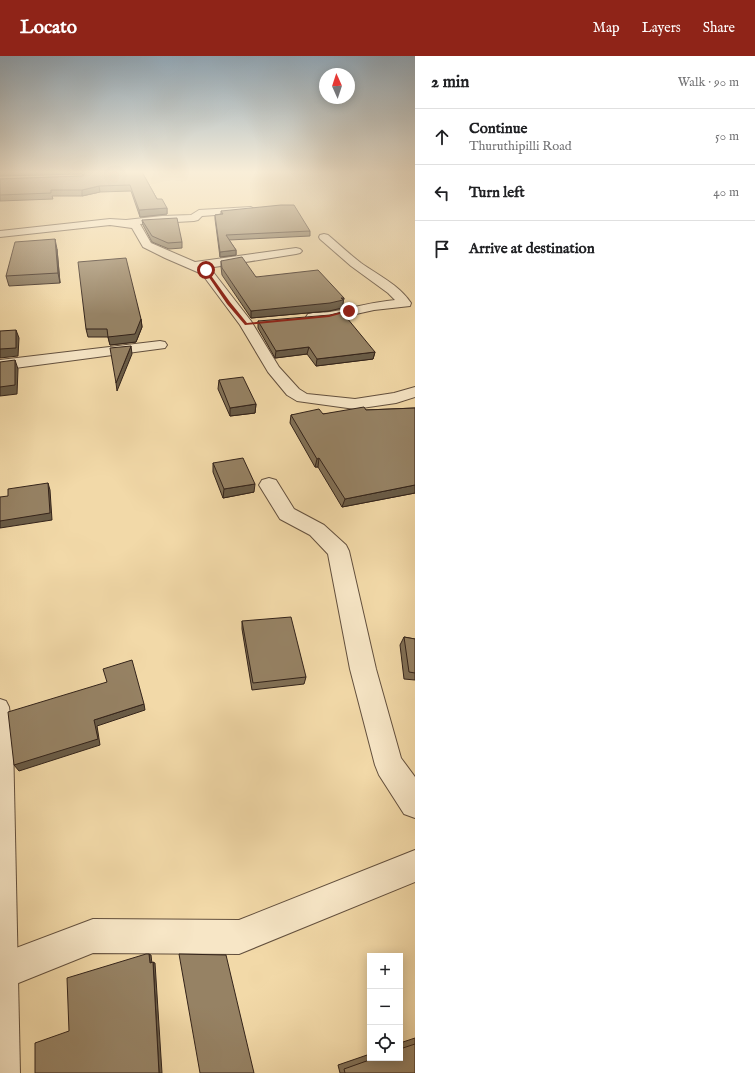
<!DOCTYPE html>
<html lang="en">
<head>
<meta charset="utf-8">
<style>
	:root { --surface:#fff; --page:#f2f2f2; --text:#202124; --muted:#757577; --line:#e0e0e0; --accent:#8f2418 }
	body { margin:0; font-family:"IM FELL English",serif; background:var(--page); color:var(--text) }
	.controls { position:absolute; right:12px; bottom:12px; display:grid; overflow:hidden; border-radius:0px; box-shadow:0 2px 10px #0003 }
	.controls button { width:36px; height:36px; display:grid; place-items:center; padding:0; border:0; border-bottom:1px solid var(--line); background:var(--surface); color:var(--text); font:20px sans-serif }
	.compass { position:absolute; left:319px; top:12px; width:36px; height:36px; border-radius:50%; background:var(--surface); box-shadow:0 2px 10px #0003; rotate:357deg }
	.stop { position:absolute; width:12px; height:12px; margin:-9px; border:3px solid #8f2418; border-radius:50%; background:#fff }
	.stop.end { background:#8f2418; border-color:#fff; box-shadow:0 1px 4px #0008 }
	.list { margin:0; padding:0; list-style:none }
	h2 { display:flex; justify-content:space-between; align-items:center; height:52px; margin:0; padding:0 16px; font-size:17px }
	h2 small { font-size:13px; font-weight:400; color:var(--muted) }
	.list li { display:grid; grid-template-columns:26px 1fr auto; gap:12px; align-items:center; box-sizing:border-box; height:56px; padding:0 16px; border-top:1px solid var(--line) }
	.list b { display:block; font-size:15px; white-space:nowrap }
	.list p { margin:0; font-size:13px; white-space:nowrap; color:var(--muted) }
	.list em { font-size:13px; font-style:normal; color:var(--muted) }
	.icon { flex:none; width:22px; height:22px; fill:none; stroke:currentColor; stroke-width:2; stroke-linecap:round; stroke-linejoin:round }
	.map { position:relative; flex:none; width:415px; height:1017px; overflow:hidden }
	header { display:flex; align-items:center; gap:24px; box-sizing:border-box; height:56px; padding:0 20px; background:var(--accent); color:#fff }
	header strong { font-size:19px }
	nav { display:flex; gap:22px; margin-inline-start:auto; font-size:14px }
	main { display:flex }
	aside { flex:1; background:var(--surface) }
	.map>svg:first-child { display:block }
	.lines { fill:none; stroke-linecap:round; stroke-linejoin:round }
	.lane-casing { stroke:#63503e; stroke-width:2 }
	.street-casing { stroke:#63503e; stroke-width:2 }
	.lane { fill:#f7e6c6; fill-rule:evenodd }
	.street { fill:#f7e6c6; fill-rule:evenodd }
	.wall { fill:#817056; stroke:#33231a }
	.shaded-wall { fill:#695b46; stroke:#33231a }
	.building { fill:#968264; stroke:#33231a }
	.route { fill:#8f2418 }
</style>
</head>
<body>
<header>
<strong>Locato</strong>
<nav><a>Map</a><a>Layers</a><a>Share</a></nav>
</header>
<main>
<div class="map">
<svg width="415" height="1017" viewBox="0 0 415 1017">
	<rect width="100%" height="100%" fill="#f2d9a8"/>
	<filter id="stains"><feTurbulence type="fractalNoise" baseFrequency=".005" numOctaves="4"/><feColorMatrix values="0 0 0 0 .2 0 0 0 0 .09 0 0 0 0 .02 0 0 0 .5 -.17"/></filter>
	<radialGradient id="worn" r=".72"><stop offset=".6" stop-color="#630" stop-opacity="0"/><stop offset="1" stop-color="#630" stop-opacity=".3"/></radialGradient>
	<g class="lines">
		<g class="lane-casing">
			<polygon id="lane" points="0,643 6,645 9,651 13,684 20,1017 0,1017"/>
		</g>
		<g class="street-casing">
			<g id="street">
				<polygon points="251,151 256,154 254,156 202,160 198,164 194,165 140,168 151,187 195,206 296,192 300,193 302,195 300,197 296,198 208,212 210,212 251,265 279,311 299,333 307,338 355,343 394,337 415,331 415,341 396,347 355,353 297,345 287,339 268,316 240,269 202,218 165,202 143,191 132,172 110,169 0,181 0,175 110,163 126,164 162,160 191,159 199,154"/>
				<path d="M324,178L328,179C339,188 349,198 361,207C378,219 399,229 411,247L410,250L374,254L329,264H308L306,261L308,258C315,256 323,257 330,256C352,252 373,246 395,244L388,237L351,210L320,183L319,181L320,179Z"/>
				<polygon points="160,285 165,286 167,289 165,292 0,314 0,304"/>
				<polygon points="269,422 276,424 294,453 324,469 346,489 349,495 376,613 401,702 415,721 415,762 404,758 379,719 375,709 350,613 328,498 310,479 280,463 259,429 262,424"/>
				<polygon points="415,794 415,826 239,898 93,897 6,932 0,930 0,898 93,863 239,864"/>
			</g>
		</g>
		<use href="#lane" class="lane"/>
		<use href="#street" class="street"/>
	</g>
	<g class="wall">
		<polygon points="0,116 142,116 157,143 167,152 167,158 140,161 131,135 100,136 82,140 52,140 53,143 0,145 0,123 83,120 84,119 81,118 0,120"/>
		<polygon points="221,155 310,175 310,180 229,184 236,194 236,199 220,201 215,163 215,159 221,158"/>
		<polygon points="142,164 182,186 182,192 169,193 152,186 143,169"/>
		<polygon points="57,193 60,227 9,230 6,220"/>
		<polygon points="221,205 256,221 344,242 342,252 329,255 251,262 222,219 221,211"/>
		<polygon points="141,263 142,271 136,286 110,289 108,281 88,281 86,273"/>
		<polygon points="258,265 375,296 373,303 316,310 307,298 275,302 258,272"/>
		<polygon points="219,324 256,348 255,357 230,360 218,333"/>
		<polygon points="415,352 415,437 342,451 318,411 315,411 290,367 291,359 323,358 366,354"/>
		<polygon points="213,407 254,436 223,442 213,416"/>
		<polygon points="242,565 306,621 304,628 252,634 242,573"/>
		<polygon points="404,581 415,583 415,624 404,623 400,589"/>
		<polygon points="415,982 415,1017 340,1017 338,1009 370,998 370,1002 400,1002 400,987"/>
	</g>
	<g class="shaded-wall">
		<polygon points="99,130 100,136 82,140 82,134"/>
		<polygon points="167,152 167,158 140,161 139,154"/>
		<polygon points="55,183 57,193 60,227 58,217"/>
		<polygon points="236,194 236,199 220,201 220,196"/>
		<polygon points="344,242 342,252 329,255 251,262 251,255"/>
		<polygon points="141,263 142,271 136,286 110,289 108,281"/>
		<polygon points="16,274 19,282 18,300 0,302 0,293"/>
		<polygon points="131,290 132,298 117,335 116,327"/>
		<polygon points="309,291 307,298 275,302 276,295"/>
		<polygon points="375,296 373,303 316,310 317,303"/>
		<polygon points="15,304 18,313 17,338 0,340 0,331"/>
		<polygon points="256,348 255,357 230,360 230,352"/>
		<polygon points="319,402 318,411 315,411 317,403"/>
		<polygon points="48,427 50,434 52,464 0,472 0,465"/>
		<polygon points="255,428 254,436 223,442 224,433"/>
		<polygon points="415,429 415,437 342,451 345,443"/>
		<polygon points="144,648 145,654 97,670 100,689 19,715 14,709 94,664"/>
		<polygon points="149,898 151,899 152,908 150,907"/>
		<polygon points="153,906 155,907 162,1017 159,1017"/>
	</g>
	<g class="building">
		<polygon points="85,116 142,116 157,143 162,143 167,152 139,154 130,129 99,130 82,134 51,134 51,137 0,139 0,123 83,120 85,117"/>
		<polygon points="281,149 294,149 310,175 226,179 236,194 220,196 215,159 223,158 221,155"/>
		<polygon points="177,162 182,186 168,187 152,180 142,164"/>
		<polygon points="55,183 58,217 6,220 15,186"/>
		<polygon points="242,201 256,221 318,214 344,242 341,242 343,244 330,247 251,255 222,212 221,205"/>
		<polygon points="126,202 141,263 135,278 108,281 107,273 86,273 78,206"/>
		<polygon points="342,256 375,296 317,303 309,291 276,295 258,265 330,259"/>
		<polygon points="16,274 16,292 0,293 0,275"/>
		<polygon points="131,290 116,327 110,292"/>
		<polygon points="15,304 15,329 0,331 0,306"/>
		<polygon points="243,321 256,348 230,352 219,324"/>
		<polygon points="364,351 366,354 415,352 415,429 345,443 319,402 317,403 291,359 319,353 323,358"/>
		<polygon points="243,402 255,428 224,433 213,407"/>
		<polygon points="48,427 50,457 0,465 0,441 8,440 8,433"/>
		<polygon points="291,561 306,621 253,627 242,565"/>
		<polygon points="404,581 415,583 415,617 409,616"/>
		<polygon points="132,604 144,648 94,664 98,683 14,709 8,656 107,626 103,613"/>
		<polygon points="146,898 149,898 150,907 153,906 159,1017 35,1017 35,987 69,975 67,922"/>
		<polygon points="179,898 226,899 254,1017 200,1017"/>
		<polygon points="415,988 415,1017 345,1017 344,1013 375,1002 400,1002 400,993"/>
	</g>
	<linearGradient id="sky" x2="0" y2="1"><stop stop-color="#92aabb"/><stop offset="0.45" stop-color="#f9eed8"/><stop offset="1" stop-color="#f9eed8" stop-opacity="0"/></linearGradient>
	<rect width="415" height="258" fill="url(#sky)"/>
	<polygon class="route" points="204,214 207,214 230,246 247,267 329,259 349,254 351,255 329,261 245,269 227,248"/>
	<rect width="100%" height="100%" filter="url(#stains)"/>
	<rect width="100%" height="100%" fill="url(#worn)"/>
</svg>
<div class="controls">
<button>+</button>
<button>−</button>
<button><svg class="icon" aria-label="locate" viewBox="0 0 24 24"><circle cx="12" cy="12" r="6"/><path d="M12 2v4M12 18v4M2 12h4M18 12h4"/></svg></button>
</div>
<svg class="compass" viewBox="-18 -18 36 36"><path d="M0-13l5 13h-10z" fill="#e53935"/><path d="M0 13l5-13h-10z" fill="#757577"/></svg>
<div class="stop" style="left:206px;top:214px"></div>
<div class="stop end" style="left:349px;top:255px"></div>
</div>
<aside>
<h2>2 min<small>Walk · 90 m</small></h2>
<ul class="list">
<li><svg class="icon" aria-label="ahead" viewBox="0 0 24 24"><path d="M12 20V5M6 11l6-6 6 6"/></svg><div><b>Continue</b><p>Thuruthipilli Road</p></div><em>50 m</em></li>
<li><svg class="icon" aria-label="left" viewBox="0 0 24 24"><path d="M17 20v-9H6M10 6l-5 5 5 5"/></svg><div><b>Turn left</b></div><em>40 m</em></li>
<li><svg class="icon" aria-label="arrive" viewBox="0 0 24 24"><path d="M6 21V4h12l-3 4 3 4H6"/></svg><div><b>Arrive at destination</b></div></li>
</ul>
</aside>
</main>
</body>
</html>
